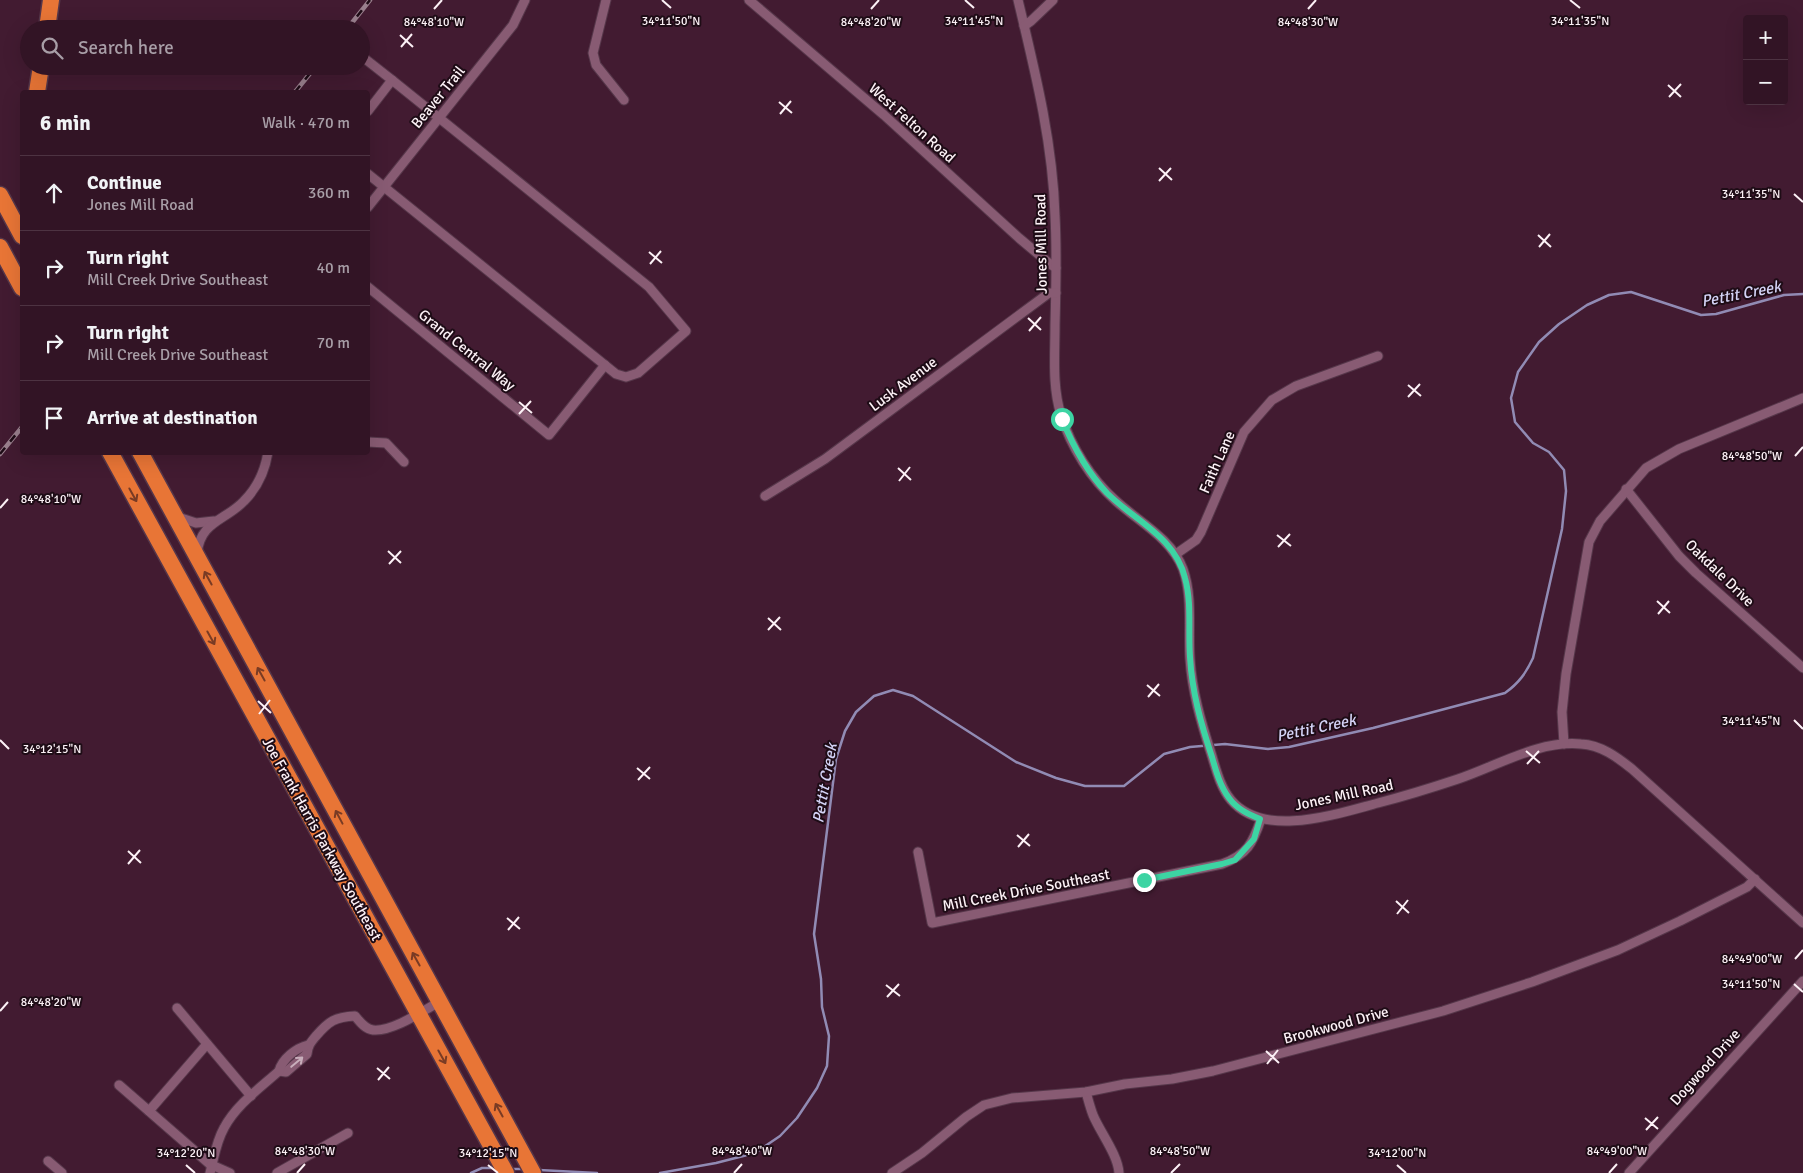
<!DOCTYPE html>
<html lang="en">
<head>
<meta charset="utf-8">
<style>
	:root { --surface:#321425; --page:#3a1d2d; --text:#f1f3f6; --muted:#a89ea7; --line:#4d3342 }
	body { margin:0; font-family:Signika,sans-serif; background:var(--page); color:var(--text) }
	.controls { position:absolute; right:15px; top:15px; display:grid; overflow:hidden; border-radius:5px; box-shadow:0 5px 20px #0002 }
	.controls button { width:45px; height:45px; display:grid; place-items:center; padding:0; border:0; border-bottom:1px solid var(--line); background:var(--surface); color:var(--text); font:25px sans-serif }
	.stop { position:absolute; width:15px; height:15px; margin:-11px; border:4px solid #3dd4a3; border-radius:50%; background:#fff }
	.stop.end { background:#3dd4a3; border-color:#fff; box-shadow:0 1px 5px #0008 }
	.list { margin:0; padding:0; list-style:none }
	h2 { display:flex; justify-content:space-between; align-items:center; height:65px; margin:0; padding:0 20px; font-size:21px }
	h2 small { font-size:16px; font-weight:400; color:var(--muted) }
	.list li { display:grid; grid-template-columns:32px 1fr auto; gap:15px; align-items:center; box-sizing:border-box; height:75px; padding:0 20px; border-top:1px solid var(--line) }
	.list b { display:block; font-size:19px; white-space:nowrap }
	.list p { margin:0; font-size:16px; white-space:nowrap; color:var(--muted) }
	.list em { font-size:16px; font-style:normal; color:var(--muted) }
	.icon { flex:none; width:28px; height:28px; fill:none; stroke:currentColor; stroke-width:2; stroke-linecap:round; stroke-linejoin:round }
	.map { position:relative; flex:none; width:1803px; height:1173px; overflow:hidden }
	.search { position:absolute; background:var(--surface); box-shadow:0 5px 20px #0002; left:20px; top:20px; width:350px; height:55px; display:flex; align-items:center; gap:12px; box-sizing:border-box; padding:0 18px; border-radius:28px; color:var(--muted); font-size:19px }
	.panel { position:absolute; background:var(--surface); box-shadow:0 5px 20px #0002; left:20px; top:90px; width:350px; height:365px; border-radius:5px }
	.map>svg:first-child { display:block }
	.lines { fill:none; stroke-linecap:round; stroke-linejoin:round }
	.stream { stroke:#918bb4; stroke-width:2.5 }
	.street-casing { stroke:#56374a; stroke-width:11 }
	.highway-casing { stroke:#56374a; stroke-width:19 }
	.street { stroke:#885b73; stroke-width:9 }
	.highway { stroke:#e87536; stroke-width:16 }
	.rail-casing { stroke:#997f8d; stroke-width:4.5 }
	.rail { stroke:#1e0c16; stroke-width:2.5; stroke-dasharray:8; stroke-linecap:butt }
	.oneway { stroke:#793b24 }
	.oneway2 { stroke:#c8aebb }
	.route { stroke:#3dd4a3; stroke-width:6 }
	.ticks { fill:none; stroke:#fcf1f6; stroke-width:2 }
	.labels { text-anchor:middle; stroke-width:4; stroke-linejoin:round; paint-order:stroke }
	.street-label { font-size:15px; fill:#fcf1f6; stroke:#1e0c16 }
	.water-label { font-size:16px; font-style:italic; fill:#d4d3f6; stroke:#1e0c16 }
	.ticks-label { font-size:12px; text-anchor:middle; fill:#fcf1f6; stroke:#1e0c16; stroke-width:4; stroke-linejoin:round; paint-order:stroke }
</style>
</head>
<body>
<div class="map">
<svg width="1803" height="1173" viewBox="0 0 1803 1173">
	<rect width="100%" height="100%" fill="#421b31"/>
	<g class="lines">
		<g class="stream">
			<polyline points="511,1169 523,1169"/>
			<polyline points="539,1170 597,1173"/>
			<polyline points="471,1173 482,1168 496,1168"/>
			<path d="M660,1173L716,1163L755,1153L780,1136L797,1118L817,1088L827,1066L829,1036L822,1007L821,979L814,934L836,759L845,731L856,712L874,696L893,690L913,696L1016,762L1056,778L1085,786H1124L1164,754L1190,747L1225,744L1268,749L1289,747L1373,728L1505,693C1519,683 1526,673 1533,658L1562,529L1566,491L1564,470L1549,452L1533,443L1515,422L1511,398L1518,372L1539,342L1559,324L1587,305L1609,295L1631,292L1701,315L1716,314L1784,295L1803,294"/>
		</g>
		<g class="street-casing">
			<g id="street">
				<polyline points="606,0 593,53 596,65 624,100"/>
				<polyline points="749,0 884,115 1019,238 1050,264 1056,268"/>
				<path d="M1018,0C1035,71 1053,143 1055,216C1057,252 1056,289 1055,325C1055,356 1052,386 1061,415C1071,447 1091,479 1116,501C1139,522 1171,538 1183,569C1193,597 1188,629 1190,659C1192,691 1201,722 1211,753C1216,769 1220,787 1231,800C1264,839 1336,814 1378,803C1405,796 1431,788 1458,779C1497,766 1539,740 1581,744C1601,745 1617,757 1632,769L1803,923"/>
				<polyline points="1024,26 1031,21 1053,0"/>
				<polyline points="364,58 392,80"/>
				<polyline points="368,111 392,80 649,287 686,331 638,373 626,377 616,374 368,174"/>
				<polyline points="368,207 513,25 525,0"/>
				<polyline points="368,287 549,435 605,365"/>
				<polyline points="368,442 386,443 404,462"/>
				<polyline points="1626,489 1679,556 1696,573 1803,668"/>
				<polyline points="765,496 825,459 1049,293 1056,293"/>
				<polyline points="178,517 196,523 214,521"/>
				<path d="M197,554C200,521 225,521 244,501C258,487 265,471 268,452"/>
				<polyline points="1176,554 1196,540 1201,532 1244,432 1272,400 1296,386 1378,356"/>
				<polyline points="1564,744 1562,712 1566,674 1589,542 1600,521 1646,468 1679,449 1803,398"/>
				<path d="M918,852L932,923L1222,864C1247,855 1253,843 1261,819"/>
				<polyline points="177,1008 251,1096"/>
				<path d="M279,1071L286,1072L307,1054C308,1045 311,1042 316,1036C329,1021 335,1017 355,1016C360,1022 365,1029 373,1030C392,1032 423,1011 439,1002"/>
				<polyline points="119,1085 212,1166"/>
				<path d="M1086,1092C1088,1099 1090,1107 1093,1115C1100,1132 1118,1155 1119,1173"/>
				<polyline points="149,1111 207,1044"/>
				<polyline points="48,1161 62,1173"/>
				<polyline points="212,1165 230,1173"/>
				<path d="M210,1173C214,1158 216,1142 224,1128C236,1105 260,1088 279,1071C282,1059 296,1048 308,1045"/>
				<polyline points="277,1173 348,1133"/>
				<polyline points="892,1173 922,1153 966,1117 984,1105 1012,1098 1086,1092 1125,1084 1172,1079 1213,1071 1443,1011 1532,982 1618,950 1680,921 1747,887 1755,879"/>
				<polyline points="1629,1173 1803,981"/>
			</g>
		</g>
		<g class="highway-casing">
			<g id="highway">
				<polyline points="47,29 51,0"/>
				<polyline points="37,92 41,66"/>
				<polyline points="0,195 22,236"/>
				<polyline points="0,247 22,288"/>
				<polyline points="110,452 506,1173"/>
				<polyline points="140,452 533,1173"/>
			</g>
		</g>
		<use href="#street" class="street"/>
		<use href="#highway" class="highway"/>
		<g class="rail-casing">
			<g id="rail">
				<polyline points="347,29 370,0"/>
				<polyline points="295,92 316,66"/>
				<polyline points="0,454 22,427"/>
			</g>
		</g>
		<use href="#rail" class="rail"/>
	</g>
	<defs><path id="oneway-shaft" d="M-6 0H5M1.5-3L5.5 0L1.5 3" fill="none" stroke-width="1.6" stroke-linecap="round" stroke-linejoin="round" transform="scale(1.25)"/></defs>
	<g class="oneway">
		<use href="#oneway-shaft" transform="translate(133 495) rotate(61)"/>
		<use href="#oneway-shaft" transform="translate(208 578) rotate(-119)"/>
		<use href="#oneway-shaft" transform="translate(211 638) rotate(61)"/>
		<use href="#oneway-shaft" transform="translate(261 674) rotate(-119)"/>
		<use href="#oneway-shaft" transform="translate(339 817) rotate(-118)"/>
		<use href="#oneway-shaft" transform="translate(416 959) rotate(-119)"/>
		<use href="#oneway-shaft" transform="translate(442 1057) rotate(61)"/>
		<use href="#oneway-shaft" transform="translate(499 1110) rotate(-119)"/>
	</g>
	<use class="oneway2" href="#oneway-shaft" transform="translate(297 1062) rotate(-40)"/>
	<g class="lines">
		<path class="route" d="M1062,419C1073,446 1087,472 1107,493C1135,521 1175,537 1185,578C1192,603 1188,631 1190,657C1192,692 1201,724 1212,757C1216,771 1220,786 1229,798C1237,809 1248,814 1260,819L1254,839L1235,860L1222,864L1144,880"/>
	</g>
	<path class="ticks" d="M662,0L671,8M965,0L974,8M1570,0L1580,8M434,9L442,0M871,9L879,0M1308,9L1316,0M400,35L413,47M401,47L412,34M1668,85L1681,97M1669,97L1681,84M779,102L792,113M780,114L791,101M1159,168L1172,180M1159,181L1171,168M1794,194L1803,202M1538,235L1551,247M1539,247L1550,234M649,252L662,263M650,264L661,251M1028,318L1041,330M1029,331L1041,317M1408,385L1421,396M1408,397L1420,384M519,402L532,413M519,414L531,401M1795,456L1803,447M898,468L911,480M899,481L910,467M0,508L8,499M1277,535L1291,546M1278,547L1290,534M388,551L401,563M389,564L401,551M1657,601L1670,613M1658,614L1669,601M768,618L781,630M768,630L780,617M1147,685L1160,696M1148,697L1159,684M258,701L271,713M259,714L270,700M1794,720L1803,729M0,740L9,749M1526,751L1540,763M1527,764L1539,751M637,768L650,779M638,780L650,767M1017,835L1030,846M1018,847L1029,834M128,851L141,863M128,864L140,850M1396,901L1409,913M1397,914L1408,900M507,918L520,929M508,930L519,917M1795,959L1803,950M1794,984L1803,992M886,985L900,996M887,997L899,984M0,1011L8,1002M1266,1051L1279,1063M1267,1064L1278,1050M377,1068L390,1079M378,1080L389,1067M1645,1118L1658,1129M1646,1130L1658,1117M186,1165L195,1173M488,1165L498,1173M1397,1165L1406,1173M297,1173L305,1164M734,1173L742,1164M1171,1173L1180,1164M1609,1173L1617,1164"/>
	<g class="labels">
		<g class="street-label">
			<text transform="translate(438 97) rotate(-51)" y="5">Beaver Trail</text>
			<text transform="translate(912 123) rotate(42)" y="5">West Felton Road</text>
			<text transform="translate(1041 244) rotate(-91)" y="5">Jones Mill Road</text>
			<text transform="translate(467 350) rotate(39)" y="5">Grand Central Way</text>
			<text transform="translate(903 384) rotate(-37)" y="5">Lusk Avenue</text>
			<text transform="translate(1217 462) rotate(-66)" y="5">Faith Lane</text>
			<text transform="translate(1720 573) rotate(44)" y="5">Oakdale Drive</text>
			<text transform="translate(1344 795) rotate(-12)" y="5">Jones Mill Road</text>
			<text transform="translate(322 839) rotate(61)" y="5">Joe Frank Harris Parkway Southeast</text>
			<text transform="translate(1026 890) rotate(-11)" y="5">Mill Creek Drive Southeast</text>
			<text transform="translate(1336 1025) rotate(-15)" y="5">Brookwood Drive</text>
			<text transform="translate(1705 1067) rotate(-48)" y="5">Dogwood Drive</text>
		</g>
		<g class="water-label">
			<text transform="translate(1741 293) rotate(-11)" y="6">Pettit Creek</text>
			<text transform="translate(1316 727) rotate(-12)" y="6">Pettit Creek</text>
			<text transform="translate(824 783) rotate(-80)" y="6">Pettit Creek</text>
		</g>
	</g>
	<g class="ticks-label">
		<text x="671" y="25">34°11'50"N</text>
		<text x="974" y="25">34°11'45"N</text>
		<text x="1580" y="25">34°11'35"N</text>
		<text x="871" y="26">84°48'20"W</text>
		<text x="434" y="26">84°48'10"W</text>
		<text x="1308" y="26">84°48'30"W</text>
		<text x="1751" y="198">34°11'35"N</text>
		<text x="1752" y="460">84°48'50"W</text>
		<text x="51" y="503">84°48'10"W</text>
		<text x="1751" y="725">34°11'45"N</text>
		<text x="52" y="753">34°12'15"N</text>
		<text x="1752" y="963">84°49'00"W</text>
		<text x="1751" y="988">34°11'50"N</text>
		<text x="51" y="1006">84°48'20"W</text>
		<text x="305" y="1155">84°48'30"W</text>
		<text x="742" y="1155">84°48'40"W</text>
		<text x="1180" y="1155">84°48'50"W</text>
		<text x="1617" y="1155">84°49'00"W</text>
		<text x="186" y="1157">34°12'20"N</text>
		<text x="488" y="1157">34°12'15"N</text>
		<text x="1397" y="1157">34°12'00"N</text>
	</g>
</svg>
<div class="controls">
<button>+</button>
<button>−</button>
</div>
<div class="stop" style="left:1062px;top:419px"></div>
<div class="stop end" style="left:1144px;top:880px"></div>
<div class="search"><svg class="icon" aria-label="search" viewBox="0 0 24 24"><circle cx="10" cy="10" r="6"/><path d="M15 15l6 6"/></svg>Search here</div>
<section class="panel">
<h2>6 min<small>Walk · 470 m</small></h2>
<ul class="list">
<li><svg class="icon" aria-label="ahead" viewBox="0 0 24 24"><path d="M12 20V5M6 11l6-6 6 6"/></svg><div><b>Continue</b><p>Jones Mill Road</p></div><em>360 m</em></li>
<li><svg class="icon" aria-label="right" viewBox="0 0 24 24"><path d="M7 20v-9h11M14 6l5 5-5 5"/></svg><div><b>Turn right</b><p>Mill Creek Drive Southeast</p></div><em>40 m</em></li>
<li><svg class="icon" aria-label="right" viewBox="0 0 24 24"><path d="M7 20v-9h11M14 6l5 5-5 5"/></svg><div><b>Turn right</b><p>Mill Creek Drive Southeast</p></div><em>70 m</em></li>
<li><svg class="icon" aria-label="arrive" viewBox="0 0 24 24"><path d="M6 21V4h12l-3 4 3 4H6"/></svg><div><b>Arrive at destination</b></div></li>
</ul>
</section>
</div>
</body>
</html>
